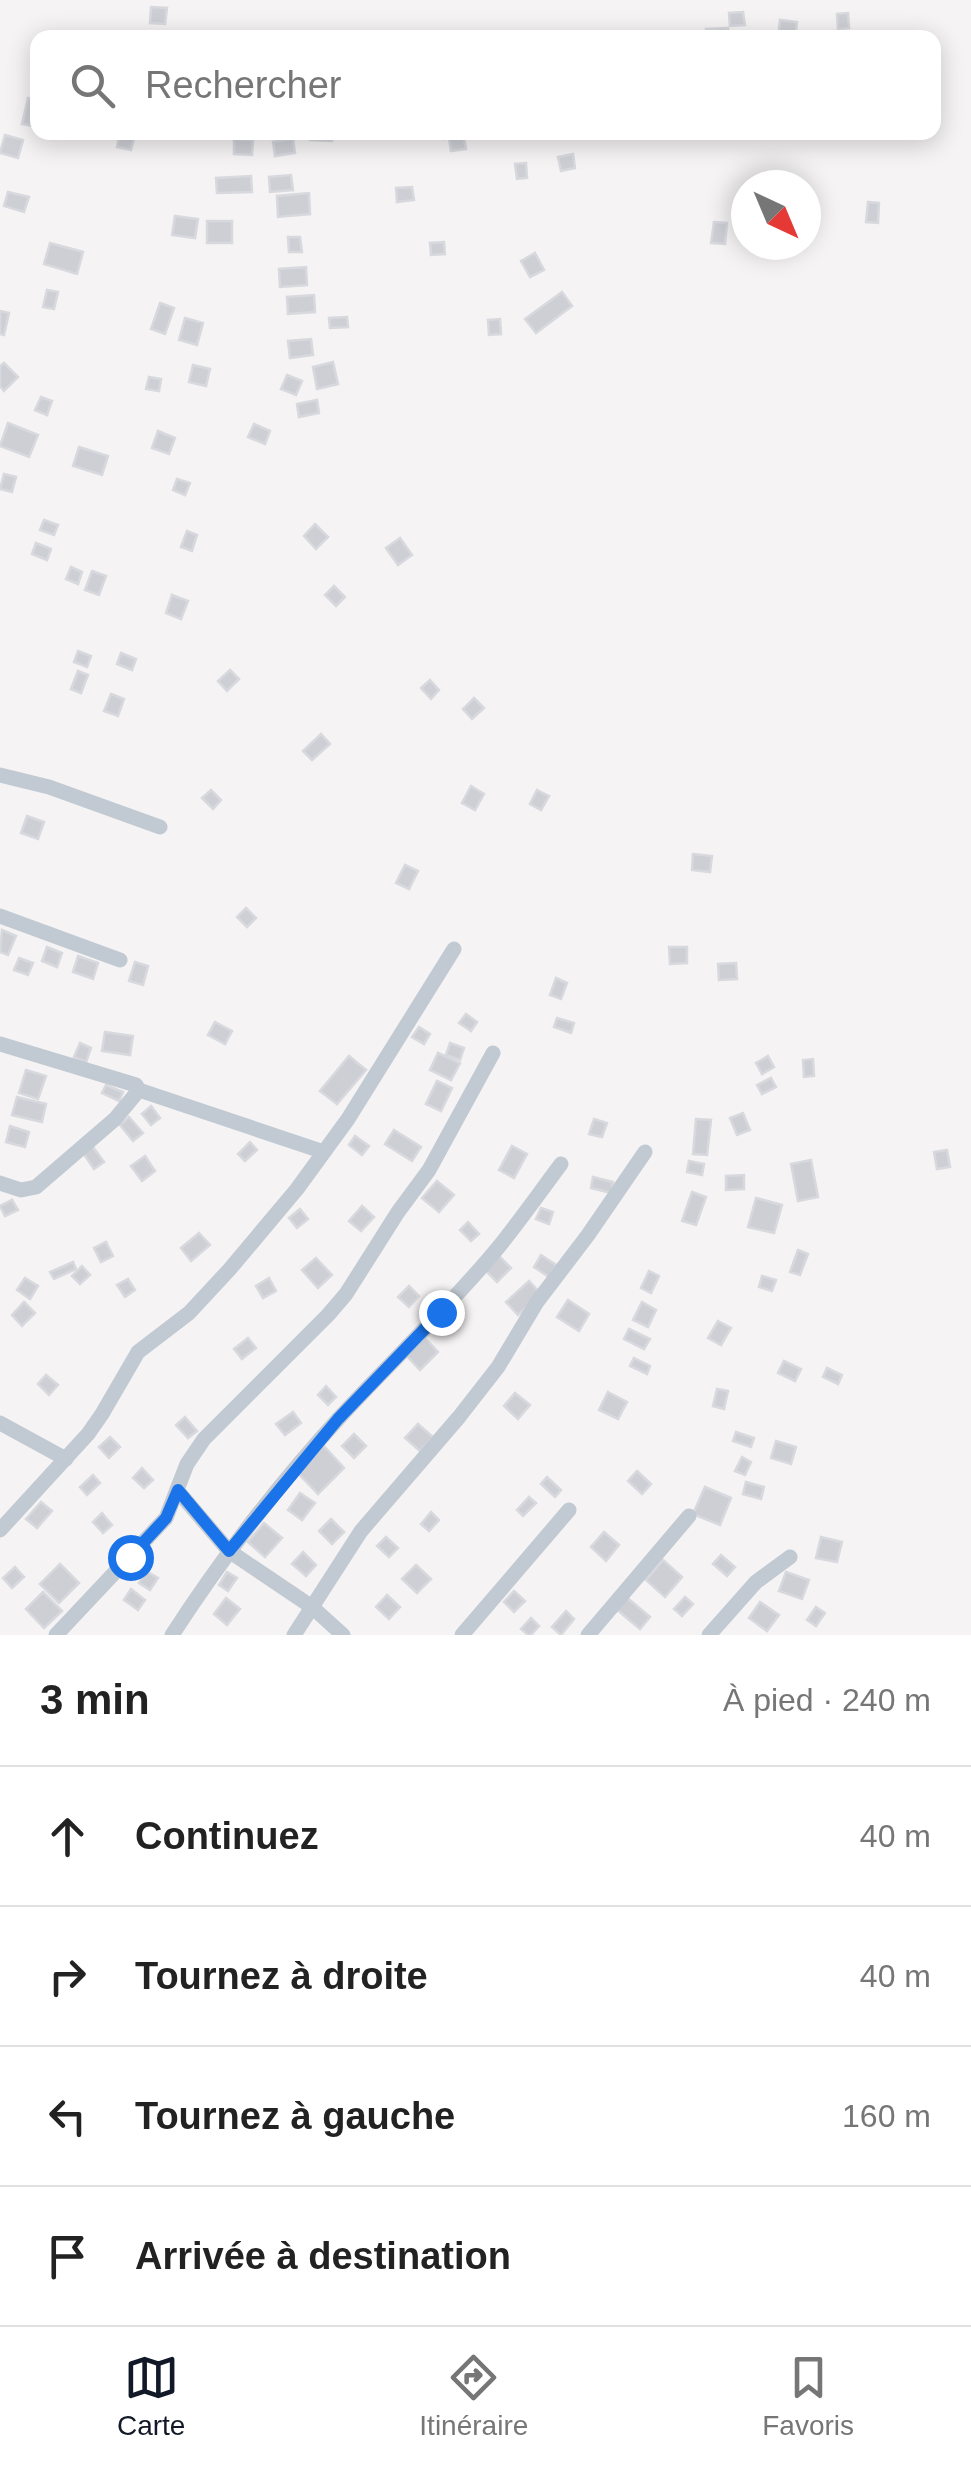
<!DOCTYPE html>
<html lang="fr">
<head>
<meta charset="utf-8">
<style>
	:root { --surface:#fff; --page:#f2f2f2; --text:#222; --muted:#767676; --line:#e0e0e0; --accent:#111827 }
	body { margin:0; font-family:Arial,sans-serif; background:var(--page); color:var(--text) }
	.compass { position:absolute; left:731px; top:170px; width:90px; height:90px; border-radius:50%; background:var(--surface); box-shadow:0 5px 25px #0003; rotate:136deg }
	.stop { position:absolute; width:30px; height:30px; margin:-22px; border:8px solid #1a73e8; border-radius:50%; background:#fff }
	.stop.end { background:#1a73e8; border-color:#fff; box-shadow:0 2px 10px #0008 }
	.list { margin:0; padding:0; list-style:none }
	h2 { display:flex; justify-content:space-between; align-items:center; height:130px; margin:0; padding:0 40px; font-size:42px }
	h2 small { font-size:32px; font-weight:400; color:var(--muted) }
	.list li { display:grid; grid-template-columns:65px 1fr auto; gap:30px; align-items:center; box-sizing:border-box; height:140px; padding:0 40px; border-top:2px solid var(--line) }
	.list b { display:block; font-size:38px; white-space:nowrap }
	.list em { font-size:32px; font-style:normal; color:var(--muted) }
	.icon { flex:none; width:55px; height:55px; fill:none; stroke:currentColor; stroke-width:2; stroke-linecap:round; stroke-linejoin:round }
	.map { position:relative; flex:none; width:971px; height:1635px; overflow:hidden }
	.search { position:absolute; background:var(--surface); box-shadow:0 5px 25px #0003; left:30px; right:30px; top:30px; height:110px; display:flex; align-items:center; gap:25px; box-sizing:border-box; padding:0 35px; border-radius:20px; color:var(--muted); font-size:38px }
	.sheet { height:690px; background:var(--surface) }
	nav { display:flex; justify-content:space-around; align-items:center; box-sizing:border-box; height:140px; border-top:2px solid var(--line); background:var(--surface); font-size:28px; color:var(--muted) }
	nav a { display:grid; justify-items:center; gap:5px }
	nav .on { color:var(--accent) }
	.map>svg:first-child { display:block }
	.building { fill:#cdcfd5; stroke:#d7d9de; stroke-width:2.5 }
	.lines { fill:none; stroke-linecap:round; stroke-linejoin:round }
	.minor { stroke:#c1cad2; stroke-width:15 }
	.route { stroke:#1a73e8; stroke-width:12 }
</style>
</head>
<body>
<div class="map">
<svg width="971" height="1635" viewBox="0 0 971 1635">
	<rect width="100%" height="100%" fill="#f5f3f3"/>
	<g class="building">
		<polygon points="151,7 167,8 165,24 150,23"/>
		<polygon points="743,12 745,25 730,26 729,13"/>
		<polygon points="848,13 849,28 838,29 837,14"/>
		<polygon points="780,20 797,22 795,38 778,38"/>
		<polygon points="728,28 729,38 706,38 706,29"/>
		<polygon points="28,98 38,100 38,127 22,124"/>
		<polygon points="120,132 135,134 131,150 117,147"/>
		<polygon points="311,132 333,132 332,141 310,140"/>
		<polygon points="444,132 463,132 466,149 451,151 449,138 445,139"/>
		<polygon points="5,135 23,140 18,158 0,153"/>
		<polygon points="234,139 253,140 252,155 234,154"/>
		<polygon points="293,139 295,153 275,156 273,142"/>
		<polygon points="573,154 575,168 561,171 558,157"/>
		<polygon points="526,163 527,178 517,179 515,164"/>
		<polygon points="291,175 293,190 270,192 269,177"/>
		<polygon points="251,176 252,192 217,193 216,178"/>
		<polygon points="412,187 414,200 397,202 396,188"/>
		<polygon points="8,192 29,197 24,212 4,206"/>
		<polygon points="309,193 310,214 278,217 277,196"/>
		<polygon points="868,202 879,203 878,223 866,222"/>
		<polygon points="175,216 198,219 195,238 172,235"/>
		<rect x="207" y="221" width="25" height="22"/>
		<polygon points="714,222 727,223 725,244 711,243"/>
		<polygon points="288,237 300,237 302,252 289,252"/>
		<polygon points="444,242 445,254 431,255 430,243"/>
		<polygon points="50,243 83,252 77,274 44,264"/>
		<polygon points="535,253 544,270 530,277 521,261"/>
		<polygon points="306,267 307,285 280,287 279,269"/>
		<polygon points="47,290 58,292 54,309 43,307"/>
		<polygon points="562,292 572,306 536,333 525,319"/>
		<polygon points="314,295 315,312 288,314 287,297"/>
		<polygon points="160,303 174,308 165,334 151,329"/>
		<polygon points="0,311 9,313 4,335 0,334"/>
		<polygon points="347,317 348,327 330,328 329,318"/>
		<polygon points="185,318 203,323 197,345 179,340"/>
		<polygon points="500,319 501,334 489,335 488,320"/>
		<polygon points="311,339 313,355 290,358 288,341"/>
		<polygon points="333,362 338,384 317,389 313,367"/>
		<polygon points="4,363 18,377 4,391 0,386 0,366"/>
		<polygon points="193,365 210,369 206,386 189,382"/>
		<polygon points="287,375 302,381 296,395 281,389"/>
		<polygon points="149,377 161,379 159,391 146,389"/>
		<polygon points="41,397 52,401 47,415 35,410"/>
		<polygon points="317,400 319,413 299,417 297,404"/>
		<polygon points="8,423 38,435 29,457 0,446"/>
		<polygon points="254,424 270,431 265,444 248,437"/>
		<polygon points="158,431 175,438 169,454 152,448"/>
		<polygon points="79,447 108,456 102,475 73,466"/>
		<polygon points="4,474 16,477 12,492 0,489"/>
		<polygon points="177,479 190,483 185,495 173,490"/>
		<polygon points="44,520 58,525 54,535 40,530"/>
		<polygon points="315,524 328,537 316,549 304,536"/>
		<polygon points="187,531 197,535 192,551 181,547"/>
		<polygon points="400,538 412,555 398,565 386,548"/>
		<polygon points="36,543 51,549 47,560 32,554"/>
		<polygon points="71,567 82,572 78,584 66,579"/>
		<polygon points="92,571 106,576 99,595 85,590"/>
		<polygon points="334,586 345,597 336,606 325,595"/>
		<polygon points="172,595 188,601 181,619 166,613"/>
		<polygon points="78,651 91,656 87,667 74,662"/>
		<polygon points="121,653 136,659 132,670 117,664"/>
		<polygon points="230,670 239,679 227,691 218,681"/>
		<polygon points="78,671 88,675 81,693 71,689"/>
		<polygon points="430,680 439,690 431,699 421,688"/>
		<polygon points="111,694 124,699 118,716 104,711"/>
		<polygon points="474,698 484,708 472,719 463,709"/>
		<polygon points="321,734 330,744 312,760 303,751"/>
		<polygon points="471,786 484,794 475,810 462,803"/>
		<polygon points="211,790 221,800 213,809 202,798"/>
		<polygon points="537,790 549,796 541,810 530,804"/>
		<polygon points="27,816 44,822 38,839 21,833"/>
		<polygon points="693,854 712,856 710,872 692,870"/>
		<polygon points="405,865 418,871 409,889 396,883"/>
		<polygon points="246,908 256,918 247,927 237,917"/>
		<polygon points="2,930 16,936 8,955 0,952"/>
		<polygon points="47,947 62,953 57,967 42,961"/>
		<polygon points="669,947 687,947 687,963 670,964"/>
		<polygon points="78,956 98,963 93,979 73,972"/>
		<polygon points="19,958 33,963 28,975 14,970"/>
		<polygon points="135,962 148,966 143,985 129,981"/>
		<polygon points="736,963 737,979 719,980 718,964"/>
		<polygon points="556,978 567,983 561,999 550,995"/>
		<polygon points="466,1014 477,1022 471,1031 459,1023"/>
		<polygon points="557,1018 574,1023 571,1033 554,1027"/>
		<polygon points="215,1022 232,1031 225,1044 208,1035"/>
		<polygon points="419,1027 430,1034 424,1044 412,1037"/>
		<polygon points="105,1032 133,1036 130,1055 102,1051"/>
		<polygon points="80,1043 91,1048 86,1062 74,1057"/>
		<polygon points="450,1043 464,1048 460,1060 446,1055"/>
		<polygon points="438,1053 460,1063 451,1080 430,1070"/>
		<polygon points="349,1056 366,1070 337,1104 320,1091"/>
		<polygon points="768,1056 774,1067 762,1074 756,1063"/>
		<polygon points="813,1059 814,1076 804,1077 803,1060"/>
		<polygon points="26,1070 46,1076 38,1099 19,1093"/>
		<polygon points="771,1078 776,1087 762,1094 757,1085"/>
		<polygon points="437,1081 452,1088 441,1111 426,1104"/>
		<polygon points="106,1085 123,1092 119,1101 102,1093"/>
		<polygon points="17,1097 46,1104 42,1122 12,1115"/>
		<polygon points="151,1106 160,1118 151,1125 142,1114"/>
		<polygon points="743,1113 750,1130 737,1135 730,1118"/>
		<polygon points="129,1117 143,1133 133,1141 120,1125"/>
		<polygon points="594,1119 607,1123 602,1137 589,1134"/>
		<polygon points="696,1119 711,1120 707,1155 693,1154"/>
		<polygon points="10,1126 29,1132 25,1147 6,1142"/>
		<polygon points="394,1130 421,1147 412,1161 385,1144"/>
		<polygon points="355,1136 369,1146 362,1155 349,1145"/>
		<polygon points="250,1142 257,1150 245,1161 238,1154"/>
		<polygon points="90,1143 104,1162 94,1169 81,1150"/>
		<polygon points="512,1146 527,1154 514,1178 499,1170"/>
		<polygon points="947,1150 950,1167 937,1169 934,1152"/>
		<polygon points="145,1156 155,1171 142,1181 131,1166"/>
		<polygon points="811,1160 818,1197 798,1201 791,1164"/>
		<polygon points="689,1161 704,1164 702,1175 687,1172"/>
		<polygon points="744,1175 744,1189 726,1190 726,1176"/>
		<polygon points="593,1177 613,1182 611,1193 591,1188"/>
		<polygon points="437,1181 454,1195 439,1212 422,1198"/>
		<polygon points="692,1192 706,1197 696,1225 682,1221"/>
		<polygon points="756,1198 782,1205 774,1233 748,1227"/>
		<polygon points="12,1200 18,1210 5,1216 0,1206"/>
		<polygon points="362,1206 374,1217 361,1231 349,1221"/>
		<polygon points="541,1208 553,1212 549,1224 536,1219"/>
		<polygon points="300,1209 308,1219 297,1228 289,1218"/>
		<polygon points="468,1222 479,1234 471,1241 460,1230"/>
		<polygon points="199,1233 210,1245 191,1261 181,1248"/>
		<polygon points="106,1242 113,1256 101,1262 94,1248"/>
		<polygon points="798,1250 808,1254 800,1275 790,1272"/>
		<polygon points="497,1254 511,1268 497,1282 483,1268"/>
		<polygon points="541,1255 556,1265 549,1277 534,1267"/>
		<polygon points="316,1258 332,1275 318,1288 302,1270"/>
		<polygon points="73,1262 76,1269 54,1279 50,1272"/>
		<polygon points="82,1266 90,1275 80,1284 72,1276"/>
		<polygon points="649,1271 659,1276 651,1293 641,1288"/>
		<polygon points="762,1276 776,1280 772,1291 759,1287"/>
		<polygon points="25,1278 38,1286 30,1299 17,1290"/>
		<polygon points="269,1278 276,1291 263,1298 256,1286"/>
		<polygon points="128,1279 135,1290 125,1297 117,1285"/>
		<polygon points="529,1281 541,1294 518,1315 506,1302"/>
		<polygon points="409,1286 419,1296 409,1307 398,1297"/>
		<polygon points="568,1300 589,1314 579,1331 557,1317"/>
		<polygon points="24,1302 35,1313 22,1326 12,1315"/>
		<polygon points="642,1302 656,1310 648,1327 633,1320"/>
		<polygon points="718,1321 731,1328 721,1345 708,1338"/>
		<polygon points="629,1329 650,1339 644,1349 624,1339"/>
		<polygon points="423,1336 438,1352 420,1370 405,1354"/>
		<polygon points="248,1338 256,1348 242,1359 234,1349"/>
		<polygon points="634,1358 650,1366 647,1374 630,1366"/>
		<polygon points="784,1361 801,1369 795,1381 778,1373"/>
		<polygon points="827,1368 842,1375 838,1384 823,1377"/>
		<polygon points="46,1375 58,1385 49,1395 38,1384"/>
		<polygon points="326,1386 336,1397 328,1405 318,1395"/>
		<polygon points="717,1389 728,1391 724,1409 713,1406"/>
		<polygon points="608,1392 627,1402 618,1419 599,1410"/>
		<polygon points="515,1393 530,1405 518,1419 504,1406"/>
		<polygon points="293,1412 301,1423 285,1435 276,1424"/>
		<polygon points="185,1417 197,1431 188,1438 176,1425"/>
		<polygon points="418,1424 433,1437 420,1451 405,1438"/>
		<polygon points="736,1432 754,1438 751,1447 733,1441"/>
		<polygon points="354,1434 366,1446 354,1458 342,1446"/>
		<polygon points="110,1437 120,1447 109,1458 99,1447"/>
		<polygon points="776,1441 796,1447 791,1464 771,1458"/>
		<polygon points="323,1445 344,1468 318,1494 296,1471"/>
		<polygon points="742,1457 751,1462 745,1475 735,1471"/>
		<polygon points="142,1468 153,1480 144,1488 133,1478"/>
		<polygon points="637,1471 651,1484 642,1494 628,1481"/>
		<polygon points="93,1475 100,1483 87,1495 80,1487"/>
		<polygon points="547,1477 561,1490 555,1497 541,1484"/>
		<polygon points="746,1482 764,1487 761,1499 743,1494"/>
		<polygon points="705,1487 731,1498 720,1525 693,1514"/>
		<polygon points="300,1493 315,1503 302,1520 288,1510"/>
		<polygon points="529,1497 536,1503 523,1516 517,1510"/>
		<polygon points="41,1502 52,1511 37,1528 26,1519"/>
		<polygon points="431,1512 439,1520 429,1531 421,1524"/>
		<polygon points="102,1513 112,1525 103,1533 93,1522"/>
		<polygon points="331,1519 344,1532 332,1544 319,1531"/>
		<polygon points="264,1523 282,1538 265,1557 248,1542"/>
		<polygon points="604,1532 619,1545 606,1561 591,1547"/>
		<polygon points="386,1537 398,1548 389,1557 377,1546"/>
		<polygon points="821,1537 842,1542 837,1562 816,1558"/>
		<polygon points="303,1552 316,1565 306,1576 292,1564"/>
		<polygon points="721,1555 735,1567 727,1576 713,1564"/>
		<polygon points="663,1560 682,1577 665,1597 646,1580"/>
		<polygon points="60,1564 79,1583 59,1603 40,1584"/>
		<polygon points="416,1565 431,1579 417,1593 402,1579"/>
		<polygon points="15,1567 24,1577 12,1588 3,1578"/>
		<polygon points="146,1571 158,1578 150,1590 139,1583"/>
		<polygon points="227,1572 237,1578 228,1591 219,1585"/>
		<polygon points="786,1572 809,1580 802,1599 779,1591"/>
		<polygon points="131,1589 145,1600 138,1610 124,1600"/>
		<polygon points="514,1591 525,1601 514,1612 504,1602"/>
		<polygon points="43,1592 62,1611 44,1628 26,1609"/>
		<polygon points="387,1595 400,1607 389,1619 376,1607"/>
		<polygon points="625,1596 650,1617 640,1629 615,1608"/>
		<polygon points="685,1597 693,1604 682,1616 674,1609"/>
		<polygon points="226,1598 240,1609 227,1625 214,1614"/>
		<polygon points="760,1602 779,1615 767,1631 749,1618"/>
		<polygon points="816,1607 825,1613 816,1626 807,1620"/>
		<polygon points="566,1611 574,1619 561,1635 552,1627"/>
		<polygon points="531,1618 539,1626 531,1635 528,1635 521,1629"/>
	</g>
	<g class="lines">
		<g class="minor">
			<polyline points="0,775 49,787 160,827"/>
			<polyline points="0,916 120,960"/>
			<polyline points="0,1044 136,1085 139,1090 115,1119 36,1187 21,1190 0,1183"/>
			<polyline points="139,1090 324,1152"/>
			<polyline points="0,1423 66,1459"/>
			<polyline points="177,1490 229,1551 312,1607 343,1635"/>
			<polyline points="0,1530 88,1434 102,1414 138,1352 189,1313 229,1270 297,1189 348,1119 454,949"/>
			<polyline points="56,1635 166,1518 187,1464 204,1439 328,1315 346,1294 398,1212 429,1170 493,1053"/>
			<path d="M172,1635C222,1558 278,1485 340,1417C392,1361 448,1308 497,1249C519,1222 540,1192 561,1164"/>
			<polyline points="294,1635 361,1531 459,1417 498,1367 537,1302 588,1235 645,1152"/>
			<polyline points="462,1635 569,1510"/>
			<polyline points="588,1635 689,1516"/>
			<polyline points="709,1635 756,1582 790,1557"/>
		</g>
	</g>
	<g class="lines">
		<polyline class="route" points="130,1557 166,1518 178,1490 229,1551 338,1419 441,1312"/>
	</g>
</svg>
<svg class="compass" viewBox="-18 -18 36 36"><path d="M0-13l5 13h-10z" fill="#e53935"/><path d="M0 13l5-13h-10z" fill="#767676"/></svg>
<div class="stop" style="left:130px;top:1557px"></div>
<div class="stop end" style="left:441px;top:1312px"></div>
<div class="search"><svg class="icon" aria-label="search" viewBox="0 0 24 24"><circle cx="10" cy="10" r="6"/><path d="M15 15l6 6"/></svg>Rechercher</div>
</div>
<section class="sheet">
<h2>3 min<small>À pied · 240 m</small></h2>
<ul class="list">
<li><svg class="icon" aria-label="ahead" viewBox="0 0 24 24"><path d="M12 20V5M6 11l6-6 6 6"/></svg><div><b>Continuez</b></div><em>40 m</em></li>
<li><svg class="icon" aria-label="right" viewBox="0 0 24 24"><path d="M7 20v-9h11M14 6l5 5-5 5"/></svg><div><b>Tournez à droite</b></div><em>40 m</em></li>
<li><svg class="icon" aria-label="left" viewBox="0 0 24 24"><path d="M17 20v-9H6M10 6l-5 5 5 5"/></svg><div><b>Tournez à gauche</b></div><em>160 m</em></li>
<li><svg class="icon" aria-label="arrive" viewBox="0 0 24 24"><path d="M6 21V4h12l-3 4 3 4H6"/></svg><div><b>Arrivée à destination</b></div></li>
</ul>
</section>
<nav>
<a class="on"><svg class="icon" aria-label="map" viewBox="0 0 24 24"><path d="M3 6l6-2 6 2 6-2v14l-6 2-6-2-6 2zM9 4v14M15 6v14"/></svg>Carte</a>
<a><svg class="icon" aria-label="directions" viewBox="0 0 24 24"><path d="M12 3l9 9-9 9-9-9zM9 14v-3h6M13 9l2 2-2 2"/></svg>Itinéraire</a>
<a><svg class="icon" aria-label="saved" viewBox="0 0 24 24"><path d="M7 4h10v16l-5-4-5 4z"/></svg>Favoris</a>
</nav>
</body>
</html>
